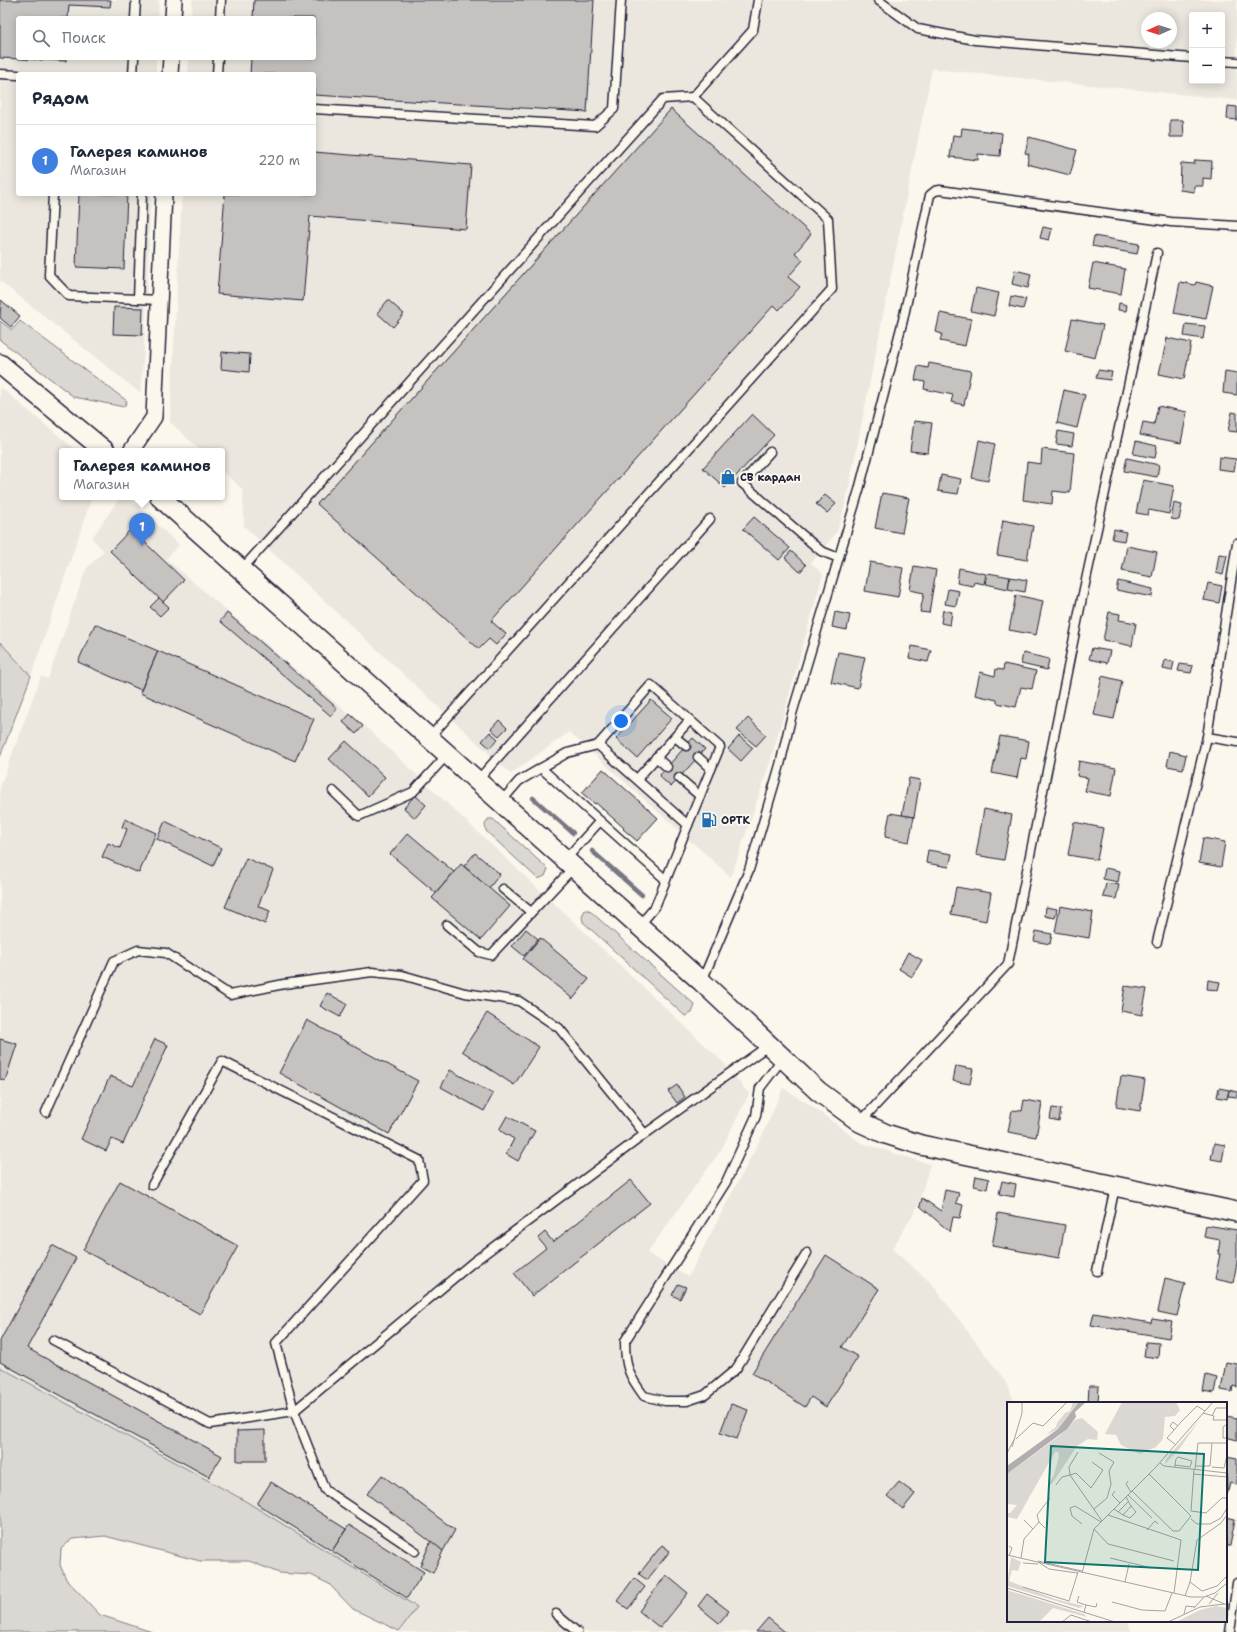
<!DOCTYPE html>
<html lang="ru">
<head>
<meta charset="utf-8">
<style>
	:root { --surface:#fff; --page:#f2f2f3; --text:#1f2937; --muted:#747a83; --line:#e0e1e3; --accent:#2563eb }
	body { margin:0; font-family:"Shantell Sans",sans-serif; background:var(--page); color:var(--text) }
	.controls { position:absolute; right:12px; top:12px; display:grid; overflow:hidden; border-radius:4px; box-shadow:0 2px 10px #0003 }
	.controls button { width:36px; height:36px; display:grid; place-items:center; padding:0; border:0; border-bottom:1px solid var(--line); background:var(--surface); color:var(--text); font:20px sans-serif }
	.compass { position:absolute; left:1141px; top:12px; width:36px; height:36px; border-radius:50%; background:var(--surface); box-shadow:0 2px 10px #0003; rotate:267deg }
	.you { position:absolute; left:621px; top:721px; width:14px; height:14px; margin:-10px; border:3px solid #fff; border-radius:50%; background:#1a73e8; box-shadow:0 0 0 6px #1a73e833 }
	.badge { display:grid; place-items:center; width:26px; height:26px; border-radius:50%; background:var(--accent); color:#fff; font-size:13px; font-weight:700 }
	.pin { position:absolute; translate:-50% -33px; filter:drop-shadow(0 1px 2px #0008) }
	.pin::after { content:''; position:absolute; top:21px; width:14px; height:12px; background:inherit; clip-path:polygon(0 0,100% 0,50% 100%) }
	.popup { position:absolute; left:59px; top:448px; width:166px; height:52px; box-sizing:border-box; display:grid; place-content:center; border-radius:4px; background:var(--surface); filter:drop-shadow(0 1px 3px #0005); font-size:13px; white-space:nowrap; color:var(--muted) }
	.popup b { font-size:15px; color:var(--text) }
	.popup::after { content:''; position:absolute; left:50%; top:100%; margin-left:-8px; border:8px solid transparent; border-top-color:var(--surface) }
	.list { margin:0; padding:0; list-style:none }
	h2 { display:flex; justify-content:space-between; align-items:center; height:52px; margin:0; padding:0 16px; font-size:17px }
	h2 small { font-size:13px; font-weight:400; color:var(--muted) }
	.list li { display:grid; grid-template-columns:26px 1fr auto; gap:12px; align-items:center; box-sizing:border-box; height:72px; padding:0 16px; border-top:1px solid var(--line) }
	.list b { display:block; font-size:15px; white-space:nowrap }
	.list p { margin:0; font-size:13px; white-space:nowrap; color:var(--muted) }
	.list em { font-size:13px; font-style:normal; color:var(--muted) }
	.icon { flex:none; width:22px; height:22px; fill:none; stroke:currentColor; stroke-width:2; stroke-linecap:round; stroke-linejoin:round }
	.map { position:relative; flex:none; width:1237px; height:1632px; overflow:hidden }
	.search { position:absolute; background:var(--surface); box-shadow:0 2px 10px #0003; left:16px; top:16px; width:300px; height:44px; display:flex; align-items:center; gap:10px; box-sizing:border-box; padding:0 14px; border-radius:4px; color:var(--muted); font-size:15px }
	.panel { position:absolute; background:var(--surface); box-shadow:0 2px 10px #0003; left:16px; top:72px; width:300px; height:124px; border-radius:4px }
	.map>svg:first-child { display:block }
	.built { fill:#ebe7df; fill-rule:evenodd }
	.green { fill:#dbd8d3; stroke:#7e7d87 }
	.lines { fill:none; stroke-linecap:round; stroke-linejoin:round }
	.stream { stroke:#787681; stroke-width:4.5 }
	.building { fill:#c6c2c0; stroke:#22223b }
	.service-casing { stroke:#22223b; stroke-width:11 }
	.minor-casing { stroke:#22223b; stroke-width:18 }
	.tertiary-casing { stroke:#22223b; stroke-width:22 }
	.service { stroke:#fbf7ec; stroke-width:8 }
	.minor { stroke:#fbf7ec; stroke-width:15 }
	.tertiary { stroke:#fbf7ec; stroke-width:19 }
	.labels { text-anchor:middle; stroke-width:4; stroke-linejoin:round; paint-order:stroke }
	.poi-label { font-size:11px; font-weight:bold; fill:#22223b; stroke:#fbf7ec; text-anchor:start }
	.inset-road { fill:none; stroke:#a4a2a5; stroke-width:1 }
	.view { fill:#0f766e; fill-opacity:0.15; stroke:#0f766e; stroke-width:2 }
	.inset-edge { fill:none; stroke:#22223b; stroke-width:2 }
</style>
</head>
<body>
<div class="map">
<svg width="1237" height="1632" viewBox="0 0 1237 1632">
	<rect width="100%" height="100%" fill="#fbf7ec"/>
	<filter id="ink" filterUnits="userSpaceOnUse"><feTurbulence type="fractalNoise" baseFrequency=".025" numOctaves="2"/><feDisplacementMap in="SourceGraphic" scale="8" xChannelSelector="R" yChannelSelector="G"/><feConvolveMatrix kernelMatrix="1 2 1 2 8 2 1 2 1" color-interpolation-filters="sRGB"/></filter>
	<g filter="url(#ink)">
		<g class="built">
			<polygon points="0,0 159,0 158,18 18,18 18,58 156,58 156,74 18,74 18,194 151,194 144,349 140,393 0,281"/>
			<path d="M192,0H1237V100L932,69L847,497L837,532L811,563L823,574L770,763L731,877L569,732L511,774L244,526L243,490L222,471V451H201L170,422L182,194H314V74H188L189,58H314V18H191ZM1192,15H1222V81H1192ZM1147,18H1171V42H1147Z"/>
			<polygon points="0,387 77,451 62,451 62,497 92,497 31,676 0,642"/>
			<polygon points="120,497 128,497 179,545 166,559 346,712 354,716 722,1061 749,1094 721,1150 647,1253 688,1277 763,1134 783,1088 810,1105 861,1143 930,1164 918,1206 892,1249 931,1283 1004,1379 1015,1403 1008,1403 1008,1621 1128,1621 1131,1632 399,1632 416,1606 242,1499 0,1366 0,787 41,676 48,679 86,569 104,551 92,538"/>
		</g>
		<g class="green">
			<polygon points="0,321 12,330 20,321 127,401 124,407 74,397 0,340"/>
			<polygon points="0,642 31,676 0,757"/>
			<polygon points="488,819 493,819 548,869 545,876 538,879 486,831 485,825"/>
			<polygon points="585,910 589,910 695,1005 692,1013 685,1016 583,922 582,916"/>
			<polygon points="0,1367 242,1499 417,1607 399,1631 353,1609 329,1584 311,1575 279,1573 249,1561 200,1561 105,1536 72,1539 61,1549 60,1565 66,1579 100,1615 152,1632 0,1632"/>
		</g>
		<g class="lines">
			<g class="stream">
				<polyline points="533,798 573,833"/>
				<polyline points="592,851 642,895"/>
			</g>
		</g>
		<g class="building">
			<polygon points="0,0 111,0 110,7 69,5 68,18 18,18 18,58 66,58 66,61 0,58"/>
			<polygon points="254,0 594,0 587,112 314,95 314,74 250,74 251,58 314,58 314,18 253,18"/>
			<polygon points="1228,106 1237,107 1237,120 1227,119"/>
			<polygon points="671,109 811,234 795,253 803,260 788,277 800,287 779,310 774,305 491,621 506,634 496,645 489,639 479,649 317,504"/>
			<polygon points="1170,120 1183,120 1184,137 1170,137"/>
			<polygon points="962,128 1002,133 1000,156 978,154 978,160 950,157 953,135 961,136"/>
			<polygon points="1029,137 1077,150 1070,175 1027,164 1029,154 1025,153"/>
			<polygon points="314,152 471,165 466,229 310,216 303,301 217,294 225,194 314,194"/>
			<polygon points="1195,160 1212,161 1211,179 1203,178 1203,186 1194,186 1194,192 1180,190 1181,163 1194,164"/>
			<polygon points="79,194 127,194 124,269 76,267"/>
			<polygon points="1043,227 1052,229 1049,240 1040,238"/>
			<polygon points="1094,236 1139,244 1137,254 1092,246"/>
			<polygon points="1093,263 1125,269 1121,294 1088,288"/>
			<polygon points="1015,270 1031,274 1028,288 1012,284"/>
			<polygon points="1180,282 1195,285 1196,282 1213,286 1206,319 1174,313"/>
			<polygon points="976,288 999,293 994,316 971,311"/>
			<polygon points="1011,296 1026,299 1023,309 1009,306"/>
			<polygon points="1,300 20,316 11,327 0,318"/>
			<polygon points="388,300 404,314 393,327 377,313"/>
			<polygon points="1119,303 1127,305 1126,311 1118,310"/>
			<polygon points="114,307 143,308 142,335 113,334"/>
			<polygon points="940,313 971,319 965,346 940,341 942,334 936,332"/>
			<polygon points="1072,319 1103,325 1095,358 1065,351"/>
			<polygon points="1186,324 1205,326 1203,339 1184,336"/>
			<polygon points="1167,338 1191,343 1184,379 1159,374"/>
			<polygon points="222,352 250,354 249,372 221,369"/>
			<polygon points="929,363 971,371 964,405 951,402 953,395 924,389 925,382 915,380 918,366 928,368"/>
			<polygon points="1098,370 1112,372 1110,380 1096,378"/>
			<polygon points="1225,371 1237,373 1237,395 1223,393"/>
			<polygon points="1064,390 1085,395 1077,428 1057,423"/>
			<polygon points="1158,406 1187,412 1181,443 1140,435 1143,422 1154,424"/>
			<polygon points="1232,412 1237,413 1237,432 1228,431"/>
			<polygon points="752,414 774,435 725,488 703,468"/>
			<polygon points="914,421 932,423 928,453 910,451"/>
			<polygon points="1058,431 1074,434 1072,446 1056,444"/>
			<polygon points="979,440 995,444 988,481 972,478"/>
			<polygon points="1136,441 1157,446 1155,458 1133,454"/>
			<polygon points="1042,449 1074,453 1070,493 1053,491 1052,504 1023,500 1027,462 1041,464"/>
			<polygon points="1219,457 1236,459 1234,471 1218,469"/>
			<polygon points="1127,458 1159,465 1157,477 1124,471"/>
			<polygon points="941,475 961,479 958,494 938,491"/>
			<polygon points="1143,480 1174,486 1169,514 1149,510 1148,515 1136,513"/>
			<polygon points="882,493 909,498 902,533 875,528"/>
			<polygon points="825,495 836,504 827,513 816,504"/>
			<polygon points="1174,503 1182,505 1179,520 1171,519"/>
			<polygon points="754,517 790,548 779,560 743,529"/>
			<polygon points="1003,520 1033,526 1027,560 997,555"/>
			<polygon points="131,529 184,580 163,602 110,551"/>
			<polygon points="1114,529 1126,532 1124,541 1112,539"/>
			<polygon points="1127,546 1157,552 1152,577 1122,571"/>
			<polygon points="791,551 806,565 800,572 785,558"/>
			<polygon points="1219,554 1227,555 1223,575 1216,573"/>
			<polygon points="870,562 903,568 898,597 865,591"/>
			<polygon points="914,566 936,570 929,613 920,612 924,593 910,590"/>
			<polygon points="959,568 986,574 984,584 974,582 973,586 957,583"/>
			<polygon points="988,573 1010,577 1008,589 986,584"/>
			<polygon points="1010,577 1027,580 1025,592 1008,589"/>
			<polygon points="1118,581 1153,589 1152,597 1116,590"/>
			<polygon points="1208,583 1222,586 1219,603 1204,600"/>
			<polygon points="948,589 959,591 956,606 945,604"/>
			<polygon points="1016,595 1043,601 1036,635 1009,630"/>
			<polygon points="159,598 169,607 160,616 150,607"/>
			<polygon points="943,610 952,612 950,625 941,623"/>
			<polygon points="835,612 850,615 847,630 832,627"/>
			<polygon points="1109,612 1120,614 1119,620 1136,623 1132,646 1103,640"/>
			<polygon points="227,613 337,708 331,716 220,621"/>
			<polygon points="95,624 158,651 141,690 78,662"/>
			<polygon points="912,646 931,650 928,662 909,658"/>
			<polygon points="1092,648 1110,651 1107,663 1089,659"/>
			<polygon points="158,651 314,719 295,761 140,693"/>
			<polygon points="838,652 865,657 858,688 831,682"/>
			<polygon points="1023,653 1049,659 1047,670 1021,664"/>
			<polygon points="1165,660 1174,662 1172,671 1163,669"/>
			<polygon points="1004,664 1036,671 1032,689 1021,687 1016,707 997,703 997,700 975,695 980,672 995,676 996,669 1003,670"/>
			<polygon points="1180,664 1193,666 1191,673 1178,671"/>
			<polygon points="1102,676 1122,681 1114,719 1094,715"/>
			<polygon points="651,700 672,718 637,758 616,739"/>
			<polygon points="350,714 363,726 356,734 343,722"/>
			<polygon points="748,718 766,735 756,746 737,730"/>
			<polygon points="499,720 507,728 499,736 491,729"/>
			<polygon points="490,732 498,739 490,748 482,741"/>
			<polygon points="739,736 753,748 741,761 728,749"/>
			<polygon points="1000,736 1029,741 1026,759 1021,758 1017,778 992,773"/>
			<polygon points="693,738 705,749 671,787 659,776"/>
			<polygon points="346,741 385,777 368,796 329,759"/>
			<polygon points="1170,751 1186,755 1183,769 1167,766"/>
			<polygon points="1079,761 1116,768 1111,796 1085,791 1088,778 1077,776"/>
			<polygon points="603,769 658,818 637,841 623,829 624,828 596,803 595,804 582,793"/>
			<polygon points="909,778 920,780 914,817 902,815"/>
			<polygon points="415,795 426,805 415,818 404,808"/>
			<polygon points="984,809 1012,815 1004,860 976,855"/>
			<polygon points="890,813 914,817 909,842 885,837"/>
			<polygon points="125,819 156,833 139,873 102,857 108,843 120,848 127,829 122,827"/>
			<polygon points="165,821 221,848 213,866 157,839"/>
			<polygon points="1074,822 1103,828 1097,860 1068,855"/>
			<polygon points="408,833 454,872 436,893 390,854"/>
			<polygon points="1203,838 1225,842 1221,867 1199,863"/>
			<polygon points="928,850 952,854 949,867 926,863"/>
			<polygon points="475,853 500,874 489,888 464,866"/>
			<polygon points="246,858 273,870 258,906 270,911 265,924 225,907"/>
			<polygon points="461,864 510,906 481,940 432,898"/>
			<polygon points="1105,868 1120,871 1118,882 1103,879"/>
			<polygon points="1106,883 1119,885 1116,899 1103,897"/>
			<polygon points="956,887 991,893 986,921 951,914"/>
			<polygon points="1060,906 1093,912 1089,938 1055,932"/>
			<polygon points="1046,907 1057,909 1055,918 1045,916"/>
			<polygon points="526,929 538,939 524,956 512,946"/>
			<polygon points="1036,931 1052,934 1050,944 1034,941"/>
			<polygon points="540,938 589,979 573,999 523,959"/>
			<polygon points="908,952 922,960 912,977 899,969"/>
			<polygon points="1208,980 1220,982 1218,990 1207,989"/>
			<polygon points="1125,986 1147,989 1142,1015 1121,1011"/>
			<polygon points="327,993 347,1004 340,1017 320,1006"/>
			<polygon points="487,1013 539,1047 514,1085 462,1051"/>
			<polygon points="307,1020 418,1081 389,1134 279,1073"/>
			<polygon points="0,1039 17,1044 5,1081 0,1079"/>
			<polygon points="155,1039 168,1045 123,1144 112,1139 106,1151 81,1139 110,1076 133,1086"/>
			<polygon points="956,1066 973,1069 970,1084 953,1081"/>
			<polygon points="450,1070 493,1094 484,1111 441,1087"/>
			<polygon points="1121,1076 1145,1080 1140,1111 1116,1107"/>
			<polygon points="677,1085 685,1097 677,1103 668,1091"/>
			<polygon points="1219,1088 1229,1090 1227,1099 1217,1097"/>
			<polygon points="1229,1090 1237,1092 1237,1097 1228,1096"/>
			<polygon points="1024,1100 1042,1103 1036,1137 1008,1132 1012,1110 1022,1111"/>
			<polygon points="1052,1108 1061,1109 1059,1121 1050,1119"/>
			<polygon points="507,1116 535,1131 518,1161 506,1154 514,1139 499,1130"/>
			<polygon points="1214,1143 1225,1145 1222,1161 1211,1159"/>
			<polygon points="976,1176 989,1179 987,1189 974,1186"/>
			<polygon points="631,1180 650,1203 532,1296 514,1273 546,1248 538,1238 545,1232 553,1242"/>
			<polygon points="120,1181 238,1246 200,1314 83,1250"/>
			<polygon points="1002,1181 1016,1184 1014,1197 999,1194"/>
			<polygon points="945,1190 959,1193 956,1203 963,1205 960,1218 953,1217 950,1232 920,1206 922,1198 941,1211"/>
			<polygon points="998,1213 1065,1225 1059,1258 992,1246"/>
			<polygon points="1206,1225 1237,1230 1237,1263 1233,1283 1215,1279 1220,1254 1218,1254 1220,1240 1204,1237"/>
			<polygon points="52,1245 76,1258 27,1348 222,1456 209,1477 0,1362 0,1341"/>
			<polygon points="826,1255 879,1289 842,1347 858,1357 826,1407 811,1397 805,1407 752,1373"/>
			<polygon points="1165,1278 1185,1283 1177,1316 1158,1312"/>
			<polygon points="678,1284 686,1287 680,1299 672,1295"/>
			<polygon points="1094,1313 1151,1323 1152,1319 1172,1322 1169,1338 1091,1325"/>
			<polygon points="1146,1342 1159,1343 1158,1358 1144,1356"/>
			<polygon points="1226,1362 1237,1364 1237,1387 1233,1386 1232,1392 1221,1390"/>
			<polygon points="1206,1375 1217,1378 1214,1393 1203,1391"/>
			<polygon points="1089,1386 1099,1386 1098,1403 1088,1403"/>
			<polygon points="731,1404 748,1410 737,1439 720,1433"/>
			<polygon points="1226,1416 1237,1418 1237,1440 1226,1437"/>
			<polygon points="265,1430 265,1461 237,1461 237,1431"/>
			<polygon points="1226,1457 1237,1459 1237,1485 1230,1483 1227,1495"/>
			<polygon points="382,1475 455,1530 443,1551 367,1494"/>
			<polygon points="271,1482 346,1529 332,1551 257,1504"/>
			<polygon points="899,1482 915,1494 903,1509 887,1496"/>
			<polygon points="1226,1517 1235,1519 1230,1546 1226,1546"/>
			<polygon points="349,1525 424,1572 407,1598 332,1551"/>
			<polygon points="431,1541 443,1551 433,1573 420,1566"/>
			<polygon points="662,1545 670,1551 647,1580 639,1574"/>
			<polygon points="666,1575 688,1593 660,1628 639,1611"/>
			<polygon points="634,1578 645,1587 628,1609 617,1601"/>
			<polygon points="707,1594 729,1611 719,1623 698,1606"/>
			<polygon points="768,1618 785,1632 756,1632"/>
		</g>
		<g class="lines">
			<g class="service-casing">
				<g id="service">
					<polyline points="878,0 918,29 975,40 1192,58"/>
					<polyline points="135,18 136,0"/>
					<polyline points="220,18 221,0"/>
					<polyline points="1222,61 1237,62"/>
					<polyline points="0,74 18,75"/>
					<polyline points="133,74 134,58"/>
					<polyline points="217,74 218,58"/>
					<polyline points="693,97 753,30 758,0"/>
					<polyline points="314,109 595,126 614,109 621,0"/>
					<polyline points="53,194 49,275 69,296 160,300"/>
					<polyline points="138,299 142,194"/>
					<polyline points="770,452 742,483 821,551 839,558"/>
					<polyline points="242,569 663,99 693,97 828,219 832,289 429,738"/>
					<polyline points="675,737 686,746"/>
					<polyline points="1207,737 1237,742"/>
					<polyline points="598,745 651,685 720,747 688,825"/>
					<polyline points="656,757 667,767"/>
					<polyline points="698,757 711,769"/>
					<polyline points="541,768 666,880"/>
					<polyline points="679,778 700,796"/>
					<polyline points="637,779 690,720"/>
					<polyline points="477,781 710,519"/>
					<polyline points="333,791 359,816 413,792 447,755"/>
					<polyline points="500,803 519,781 567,753 598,745 688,825 655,907 639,926"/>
					<polyline points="565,860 600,821"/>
					<polyline points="503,889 531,912"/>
					<polyline points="447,925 479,952 491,955 573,868"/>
					<polyline points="1157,942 1207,737 1237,543"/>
					<polyline points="702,981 749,870 780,765 792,714 859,490 903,320 930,195 935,191 940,190 1171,222 1237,226"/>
					<path d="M783,1058L760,1088L756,1116L726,1182L625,1341C625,1367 629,1376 644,1396L665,1401H687L705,1395L736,1369L807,1253"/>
					<polyline points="46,1112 114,961 138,950 166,953 230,995 284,984 372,972 402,975 465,993 519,1001 559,1028 645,1134"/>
					<polyline points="860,1122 1008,964 1082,598 1157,253"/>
					<polyline points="1097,1271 1115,1187"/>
					<polyline points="53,1340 210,1424 294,1411 276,1343 423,1180 419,1160 222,1061 152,1185"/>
					<polyline points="415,1551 325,1490 294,1411 472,1263 645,1134 769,1045"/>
					<polyline points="556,1614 577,1632"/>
					<polyline points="1230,1632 1237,1583"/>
				</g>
			</g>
			<g class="minor-casing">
				<g id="minor">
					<polyline points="173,18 174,0"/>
					<polyline points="170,74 171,58"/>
					<polyline points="131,451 154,417 164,194"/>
				</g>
			</g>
			<g class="tertiary-casing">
				<g id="tertiary">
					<polyline points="0,364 105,451"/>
					<polyline points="160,497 702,982 818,1091 860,1122 886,1134 921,1145 1237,1212"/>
				</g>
			</g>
			<use href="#service" class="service"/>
			<use href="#minor" class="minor"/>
			<use href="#tertiary" class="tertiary"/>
		</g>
	</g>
	<defs>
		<g id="shop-bare" transform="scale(1.2)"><path d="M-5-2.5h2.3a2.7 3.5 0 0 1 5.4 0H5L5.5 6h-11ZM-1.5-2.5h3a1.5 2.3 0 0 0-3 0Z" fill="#1f6fb2" stroke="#fbf7ec" stroke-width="2.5" paint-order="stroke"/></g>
		<g id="fuel-bare" transform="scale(1.2)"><path d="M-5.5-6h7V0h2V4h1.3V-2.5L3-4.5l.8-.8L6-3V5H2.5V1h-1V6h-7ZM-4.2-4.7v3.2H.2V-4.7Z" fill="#1f6fb2" stroke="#fbf7ec" stroke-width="2.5" paint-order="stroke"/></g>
	</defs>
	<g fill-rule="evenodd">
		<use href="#shop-bare" x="728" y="477"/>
		<use href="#fuel-bare" x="709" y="820"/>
	</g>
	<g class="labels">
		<g class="poi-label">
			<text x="740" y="481">СВ кардан</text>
			<text x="721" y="824">ОРТК</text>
		</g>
	</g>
	<g transform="translate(1007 1402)">
		<rect width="220" height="220" fill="#fbf7ec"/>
		<path d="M66,0H72L51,27L39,33L49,25L50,21L58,11L63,9ZM115,0H169L173,8L168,14L158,15L156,37L149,45L133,52L114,43L109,33L98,32ZM75,16L91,30L90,38L81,37L70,44L44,83L42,81L47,73L52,54L51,50H48L10,117L0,115V111H3L10,103L0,102V72L52,34L68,18ZM192,19L173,46L158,62L159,57ZM4,155L14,160L11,169L5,168L2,179L48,197L77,204L72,206L0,184ZM0,188L77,212L80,215L46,206L32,220H0ZM209,204L220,206V220H169L193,208Z" fill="#dbd8d3"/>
		<path d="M72,0H79L68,10L69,15L60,27L0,72V64L51,27Z" fill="#b1aeb0"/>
		<path class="inset-road" d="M196,11L207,14L206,18H220M205,14L209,6H220M220,22L216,25V36H220M167,28L163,24L166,20L171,24M9,37L26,21L36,24L60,0M169,43L160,36L175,19L190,4L198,9M5,45L15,11V0M71,50L62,65L63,73L69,71L84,86L96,68L85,60M0,51L8,36M153,61L157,64L220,71M189,64H203L205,41M168,65V63L169,57L171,55L185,59L183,65L168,63M205,65L217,66L220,53M187,67L184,109L199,111L215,96H220M188,67L191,41H220M186,72L220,75M121,79L119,82L124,90M49,83L55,75L63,73L95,119M108,89L105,93L113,101M125,89L166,129H172L184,114L142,72M121,93L145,116M87,107L100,96L104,82L102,69L107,60L92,51M107,107L116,113L124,104L119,95M111,110L122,99M101,113L174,138L167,191M116,113L123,116L129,110L124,104M184,117L190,122H203L214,116L220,106M17,118L26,127M32,120L30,113L43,96M75,122L65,114L63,106L68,104L94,120M87,127L101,142L167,159M140,128L148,119L151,122M0,153L184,195H197M2,154L5,146L2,144M14,156L17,137L32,120L38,126M103,156L145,166M31,159L75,169M31,160L42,167L70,171M16,161L31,162M75,171L87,127L148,66L206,0M118,180L122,162M183,180L195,189L210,184L220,174M16,185L62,199L71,170M0,186L108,220M72,194L70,200L79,203L77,210M178,194L183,180L190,138L214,121L220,113M199,194L220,203M105,200L135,208L158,209L165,191M202,202L211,191M79,203L89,205L90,201M187,206L197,195L208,191L220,181M177,212L179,204L188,205M55,220L64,213L85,220M161,220L193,205L217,202"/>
		<path class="view" d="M44,44L197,52L191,168L38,160Z"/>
		<rect width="220" height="220" class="inset-edge"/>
	</g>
</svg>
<div class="controls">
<button>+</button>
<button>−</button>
</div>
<svg class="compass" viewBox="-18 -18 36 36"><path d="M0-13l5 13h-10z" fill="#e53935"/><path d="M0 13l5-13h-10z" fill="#747a83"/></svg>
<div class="you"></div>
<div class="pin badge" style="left:142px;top:546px;background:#3f7fe0">1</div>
<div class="popup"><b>Галерея каминов</b>Магазин</div>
<div class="search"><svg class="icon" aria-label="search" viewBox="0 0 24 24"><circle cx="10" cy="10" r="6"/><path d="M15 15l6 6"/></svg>Поиск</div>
<section class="panel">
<h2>Рядом<small></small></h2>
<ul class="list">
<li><span class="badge" style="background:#3f7fe0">1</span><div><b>Галерея каминов</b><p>Магазин</p></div><em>220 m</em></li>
</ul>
</section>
</div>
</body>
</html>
